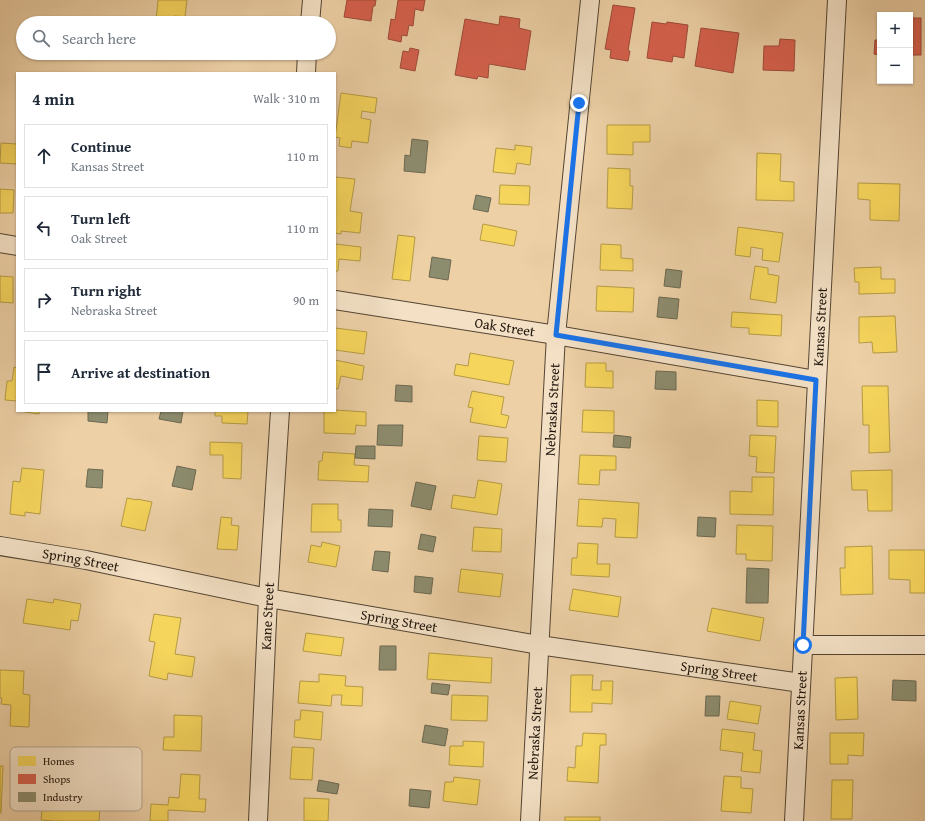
<!DOCTYPE html>
<html lang="en">
<head>
<meta charset="utf-8">
<style>
	:root { --surface:#fff; --page:#f2f2f3; --text:#1f2937; --muted:#747a83; --line:#e0e1e3 }
	body { margin:0; font-family:"Gentium Book Plus",serif; background:var(--page); color:var(--text) }
	.controls { position:absolute; right:12px; top:12px; display:grid; overflow:hidden; border-radius:0px; box-shadow:0 1px 3px #0004 }
	.controls button { width:36px; height:36px; display:grid; place-items:center; padding:0; border:0; border-bottom:1px solid var(--line); background:var(--surface); color:var(--text); font:20px sans-serif }
	.stop { position:absolute; width:12px; height:12px; margin:-9px; border:3px solid #1a73e8; border-radius:50%; background:#fff }
	.stop.end { background:#1a73e8; border-color:#fff; box-shadow:0 1px 4px #0008 }
	.list { margin:0; padding:0; list-style:none }
	h2 { display:flex; justify-content:space-between; align-items:center; height:52px; margin:0; padding:0 16px; font-size:17px }
	h2 small { font-size:13px; font-weight:400; color:var(--muted) }
	.list li { display:grid; grid-template-columns:26px 1fr auto; gap:12px; align-items:center; box-sizing:border-box; height:64px; margin:0 8px 8px; padding:0 8px; border:1px solid var(--line); border-radius:0px }
	.list b { display:block; font-size:15px; white-space:nowrap }
	.list p { margin:0; font-size:13px; white-space:nowrap; color:var(--muted) }
	.list em { font-size:13px; font-style:normal; color:var(--muted) }
	.icon { flex:none; width:22px; height:22px; fill:none; stroke:currentColor; stroke-width:2; stroke-linecap:round; stroke-linejoin:round }
	.map { position:relative; flex:none; width:925px; height:821px; overflow:hidden }
	.search { position:absolute; background:var(--surface); box-shadow:0 1px 3px #0004; left:16px; top:16px; width:320px; height:44px; display:flex; align-items:center; gap:10px; box-sizing:border-box; padding:0 14px; border-radius:22px; color:var(--muted); font-size:15px }
	.panel { position:absolute; background:var(--surface); box-shadow:0 1px 3px #0004; left:16px; top:72px; width:320px; height:340px; border-radius:0px }
	.map>svg:first-child { display:block }
	.homes { fill:#f6d55c; stroke:#b69b44 }
	.shops { fill:#d6604d; stroke:#9f4a3a }
	.industry { fill:#8c8c6e; stroke:#6c6851 }
	.lines { fill:none; stroke-linecap:round; stroke-linejoin:round }
	.minor-casing { stroke:#534432; stroke-width:20 }
	.minor { stroke:#f3e0c5; stroke-width:18 }
	.route { stroke:#1a73e8; stroke-width:5 }
	.labels { text-anchor:middle; stroke-width:4; stroke-linejoin:round; paint-order:stroke }
	.street-label { font-size:14px; fill:#20150c; stroke:#f3e0c5 }
	.key { fill:#f3e0c5; stroke:#b4a38e; stroke-width:1 }
	.key-label { font-size:11px; fill:#20150c }
</style>
</head>
<body>
<div class="map">
<svg width="925" height="821" viewBox="0 0 925 821">
	<rect width="100%" height="100%" fill="#edd0a6"/>
	<filter id="stains"><feTurbulence type="fractalNoise" baseFrequency=".005" numOctaves="4"/><feColorMatrix values="0 0 0 0 .2 0 0 0 0 .09 0 0 0 0 .02 0 0 0 .5 -.17"/></filter>
	<radialGradient id="worn" r=".72"><stop offset=".6" stop-color="#630" stop-opacity="0"/><stop offset="1" stop-color="#630" stop-opacity=".3"/></radialGradient>
	<g class="homes">
		<polygon points="158,0 187,0 185,17 174,16 174,22 156,20"/>
		<polygon points="341,93 377,98 375,113 362,111 361,118 371,120 368,143 352,141 351,148 339,146 340,138 335,137"/>
		<polygon points="607,125 650,125 650,142 633,142 633,155 607,154"/>
		<polygon points="1,143 17,144 17,164 0,163"/>
		<polygon points="515,145 532,147 530,165 517,163 515,174 493,172 496,148 515,150"/>
		<polygon points="757,153 781,154 780,181 794,182 794,201 756,200"/>
		<polygon points="608,168 630,169 630,186 633,186 632,209 607,208"/>
		<polygon points="335,177 355,179 350,211 362,213 360,233 341,231 341,234 335,233"/>
		<polygon points="858,183 900,184 899,221 870,220 870,200 858,199"/>
		<polygon points="500,185 530,186 529,205 499,204"/>
		<polygon points="0,189 14,190 13,213 0,213"/>
		<polygon points="483,224 517,231 514,246 480,240"/>
		<polygon points="738,227 783,233 779,262 762,260 763,249 751,247 750,257 735,255"/>
		<polygon points="398,235 415,237 410,281 392,279"/>
		<polygon points="335,244 361,247 360,261 339,259 338,271 335,271"/>
		<polygon points="601,244 621,245 621,258 633,259 633,271 600,270"/>
		<polygon points="755,266 768,268 768,274 779,276 776,303 750,299"/>
		<polygon points="881,267 881,279 895,279 895,293 859,294 859,282 855,282 854,268"/>
		<polygon points="0,276 13,277 13,303 0,302"/>
		<polygon points="597,286 634,288 633,312 596,311"/>
		<polygon points="732,312 782,315 781,336 749,334 749,328 731,327"/>
		<polygon points="895,316 897,352 873,353 872,342 859,343 859,317"/>
		<polygon points="335,328 367,332 364,354 335,350"/>
		<polygon points="470,353 514,361 509,385 454,375 456,364 468,366"/>
		<polygon points="335,360 364,366 362,380 341,376 338,389 335,388"/>
		<polygon points="586,363 606,363 606,371 613,371 613,388 585,387"/>
		<polygon points="14,367 17,368 17,401 5,400 7,381 12,381"/>
		<polygon points="862,386 888,386 890,452 869,453 869,425 863,425"/>
		<polygon points="472,391 504,397 501,414 509,416 506,428 470,422 473,408 468,407"/>
		<polygon points="757,400 778,401 778,427 757,426"/>
		<polygon points="335,410 366,412 366,426 356,425 355,434 324,433 324,411"/>
		<polygon points="583,410 614,411 614,433 582,432"/>
		<polygon points="19,411 39,411 39,414"/>
		<polygon points="215,411 248,411 247,424 222,423 222,416 215,416"/>
		<polygon points="750,435 776,436 774,473 756,472 757,457 749,456"/>
		<polygon points="479,436 508,438 506,462 477,460"/>
		<polygon points="210,442 242,443 241,479 223,478 223,455 210,455"/>
		<polygon points="323,452 355,454 354,465 369,466 368,482 318,480 319,461 322,461"/>
		<polygon points="580,455 616,456 616,470 600,470 599,485 578,484"/>
		<polygon points="22,468 44,470 40,514 25,512 25,516 10,514 13,481 20,482"/>
		<polygon points="892,470 892,511 868,511 867,490 852,490 851,471"/>
		<polygon points="752,477 774,477 773,515 730,514 730,491 752,492"/>
		<polygon points="478,480 502,484 497,515 451,508 453,495 475,498"/>
		<polygon points="127,498 137,500 137,499 152,502 145,531 121,526"/>
		<polygon points="579,499 639,503 637,538 615,537 616,519 603,518 602,527 577,526"/>
		<polygon points="312,504 338,504 338,520 341,520 341,532 311,532"/>
		<polygon points="221,517 232,518 231,525 239,526 237,550 217,549"/>
		<polygon points="737,525 773,526 772,561 746,560 746,554 736,554"/>
		<polygon points="474,527 502,529 501,552 472,551"/>
		<polygon points="322,542 340,546 336,567 308,562 311,545 321,547"/>
		<polygon points="578,543 598,544 597,564 610,564 609,577 571,575 572,558 577,558"/>
		<polygon points="872,546 873,594 841,595 840,568 845,568 845,547"/>
		<polygon points="889,550 925,550 925,593 910,593 910,580 889,579"/>
		<polygon points="461,569 503,574 500,597 458,592"/>
		<polygon points="573,589 621,597 618,617 569,610"/>
		<polygon points="27,599 53,603 54,599 81,604 78,621 71,620 70,630 23,623"/>
		<polygon points="712,608 764,618 760,641 707,631"/>
		<polygon points="154,614 181,618 175,654 195,657 192,677 168,673 167,680 149,676 155,642 149,641"/>
		<polygon points="306,633 344,638 341,656 303,651"/>
		<polygon points="429,653 492,658 491,683 427,679"/>
		<polygon points="0,670 24,671 23,694 30,695 29,727 10,726 11,705 1,704 2,698 0,698"/>
		<polygon points="319,674 346,676 345,686 363,687 362,706 341,705 342,695 332,695 331,706 298,703 300,681 319,682"/>
		<polygon points="571,675 593,675 592,690 601,690 601,681 613,681 612,704 592,703 592,712 570,712"/>
		<polygon points="857,677 858,719 836,720 835,678"/>
		<polygon points="452,695 488,696 487,721 451,720"/>
		<polygon points="730,701 761,706 758,724 727,719"/>
		<polygon points="301,710 323,712 321,740 294,737 295,720 300,720"/>
		<polygon points="174,715 202,716 201,751 163,750 164,737 174,737"/>
		<polygon points="722,729 755,733 753,750 762,751 760,773 741,771 743,753 720,750"/>
		<polygon points="583,733 606,734 606,745 600,745 598,783 567,781 568,767 575,768 576,746 582,746"/>
		<polygon points="830,733 864,733 863,756 848,755 848,764 830,764"/>
		<polygon points="463,741 484,742 483,767 449,765 450,746 463,746"/>
		<polygon points="292,747 314,748 312,780 290,779"/>
		<polygon points="0,766 3,766 1,813 0,813"/>
		<polygon points="181,774 200,775 199,799 206,799 205,812 168,810 168,821 150,821 151,804 168,805 169,797 179,798"/>
		<polygon points="724,776 741,777 741,788 753,789 751,813 721,811"/>
		<polygon points="454,777 480,780 477,805 443,801 445,782 453,782"/>
		<polygon points="832,780 853,780 852,819 831,819"/>
		<polygon points="44,790 75,794 74,805 100,808 99,821 54,821 41,820"/>
		<polygon points="304,798 329,799 328,821 304,821"/>
		<rect x="565" y="817" width="35" height="4"/>
	</g>
	<g class="shops">
		<polygon points="347,0 376,0 375,6 373,6 371,21 344,17"/>
		<polygon points="398,0 425,0 423,11 415,9 413,26 409,25 407,36 402,35 401,42 388,39 391,19 395,20"/>
		<polygon points="613,5 635,8 628,51 630,51 628,61 610,58 611,50 605,49"/>
		<polygon points="500,16 520,19 519,28 531,31 525,70 489,64 488,78 478,76 477,79 455,75 465,19 499,25"/>
		<rect x="910" y="18" width="11" height="37"/>
		<polygon points="652,22 666,24 667,22 688,25 684,58 673,56 672,62 647,58"/>
		<polygon points="701,28 739,33 733,73 695,66"/>
		<polygon points="879,28 880,28 880,65 879,65 879,55 874,54 875,40 879,40"/>
		<polygon points="780,39 795,40 794,71 763,70 764,46 779,46"/>
		<polygon points="410,48 419,50 415,71 400,68 403,51 409,52"/>
	</g>
	<g class="industry">
		<polygon points="412,139 428,141 425,173 404,171 405,155 410,156"/>
		<polygon points="476,195 491,198 488,212 473,209"/>
		<polygon points="432,257 451,260 448,280 429,277"/>
		<polygon points="666,269 682,271 680,288 664,286"/>
		<polygon points="659,297 679,299 677,319 657,317"/>
		<polygon points="656,371 676,372 676,390 655,389"/>
		<polygon points="396,385 412,386 412,402 395,401"/>
		<polygon points="88,411 108,411 107,423 88,421"/>
		<polygon points="161,411 183,411 181,423 159,419"/>
		<polygon points="378,425 403,425 402,446 377,445"/>
		<polygon points="614,435 631,437 630,448 613,447"/>
		<polygon points="356,446 375,446 375,459 355,458"/>
		<polygon points="177,466 196,470 192,490 172,486"/>
		<polygon points="88,469 103,470 102,488 86,487"/>
		<polygon points="416,482 436,486 431,510 411,506"/>
		<polygon points="369,509 393,510 392,527 368,526"/>
		<polygon points="698,517 716,518 715,537 697,536"/>
		<polygon points="421,534 436,537 433,552 418,549"/>
		<polygon points="375,551 390,552 388,572 372,570"/>
		<polygon points="747,568 769,569 768,603 746,603"/>
		<polygon points="415,576 433,578 431,594 414,592"/>
		<polygon points="380,646 396,646 396,670 379,670"/>
		<polygon points="893,680 916,681 916,701 892,700"/>
		<polygon points="432,683 450,685 448,695 431,693"/>
		<polygon points="706,696 720,696 719,716 705,716"/>
		<polygon points="425,725 448,729 445,746 422,742"/>
		<polygon points="319,780 339,784 337,794 317,791"/>
		<polygon points="410,789 431,791 429,808 409,806"/>
	</g>
	<g class="lines">
		<g class="minor-casing">
			<g id="minor">
				<polyline points="310,23 312,0"/>
				<polyline points="306,73 307,53"/>
				<polyline points="0,243 17,246"/>
				<path id="s1" d="M335,300L556,335L816,380"/>
				<path id="s2" d="M0,546L86,560L268,598L539,645L801,683"/>
				<polyline points="803,645 925,645"/>
				<path id="s3" d="M258,821L268,598L280,411"/>
				<path id="s4" d="M530,821L556,335L590,0"/>
				<path id="s5" d="M794,821L837,0"/>
			</g>
		</g>
		<use href="#minor" class="minor"/>
	</g>
	<g class="lines">
		<polyline class="route" points="579,103 556,335 816,380 803,645"/>
	</g>
	<g class="labels">
		<g class="street-label">
			<text dy="5" stroke="none"><textPath href="#s1" startOffset="172">Oak Street</textPath></text>
			<text dy="5" stroke="none"><textPath href="#s5" startOffset="495">Kansas Street</textPath></text>
			<text dy="5" stroke="none"><textPath href="#s4" startOffset="412">Nebraska Street</textPath></text>
			<text dy="5" stroke="none"><textPath href="#s2" startOffset="82">Spring Street</textPath></text>
			<text dy="5" stroke="none"><textPath href="#s3" startOffset="205">Kane Street</textPath></text>
			<text dy="5" stroke="none"><textPath href="#s2" startOffset="406">Spring Street</textPath></text>
			<text dy="5" stroke="none"><textPath href="#s2" startOffset="730">Spring Street</textPath></text>
			<text dy="5" stroke="none"><textPath href="#s5" startOffset="111">Kansas Street</textPath></text>
			<text dy="5" stroke="none"><textPath href="#s4" startOffset="88">Nebraska Street</textPath></text>
		</g>
	</g>
	<rect x="10" y="747" width="132" height="64" rx="6" class="key"/>
	<rect x="18" y="756" width="18" height="10" fill="#f6d55c"/>
	<rect x="18" y="774" width="18" height="10" fill="#d6604d"/>
	<rect x="18" y="792" width="18" height="10" fill="#8c8c6e"/>
	<g class="key-label">
		<text x="43" y="765">Homes</text>
		<text x="43" y="783">Shops</text>
		<text x="43" y="801">Industry</text>
	</g>
	<rect width="100%" height="100%" filter="url(#stains)"/>
	<rect width="100%" height="100%" fill="url(#worn)"/>
</svg>
<div class="controls">
<button>+</button>
<button>−</button>
</div>
<div class="stop" style="left:803px;top:645px"></div>
<div class="stop end" style="left:579px;top:103px"></div>
<div class="search"><svg class="icon" aria-label="search" viewBox="0 0 24 24"><circle cx="10" cy="10" r="6"/><path d="M15 15l6 6"/></svg>Search here</div>
<section class="panel">
<h2>4 min<small>Walk · 310 m</small></h2>
<ul class="list">
<li><svg class="icon" aria-label="ahead" viewBox="0 0 24 24"><path d="M12 20V5M6 11l6-6 6 6"/></svg><div><b>Continue</b><p>Kansas Street</p></div><em>110 m</em></li>
<li><svg class="icon" aria-label="left" viewBox="0 0 24 24"><path d="M17 20v-9H6M10 6l-5 5 5 5"/></svg><div><b>Turn left</b><p>Oak Street</p></div><em>110 m</em></li>
<li><svg class="icon" aria-label="right" viewBox="0 0 24 24"><path d="M7 20v-9h11M14 6l5 5-5 5"/></svg><div><b>Turn right</b><p>Nebraska Street</p></div><em>90 m</em></li>
<li><svg class="icon" aria-label="arrive" viewBox="0 0 24 24"><path d="M6 21V4h12l-3 4 3 4H6"/></svg><div><b>Arrive at destination</b></div></li>
</ul>
</section>
</div>
</body>
</html>
